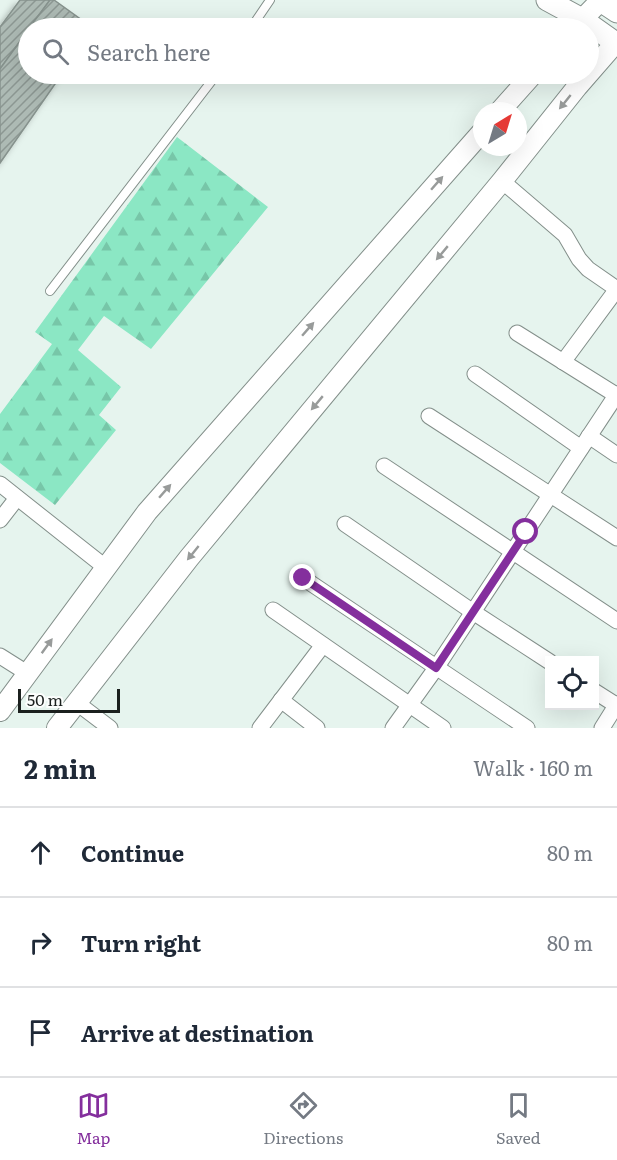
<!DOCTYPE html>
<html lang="en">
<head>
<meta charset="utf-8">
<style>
	:root { --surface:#fff; --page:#f6f6f7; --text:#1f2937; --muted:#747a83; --line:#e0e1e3; --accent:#842f9d }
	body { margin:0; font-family:Literata,serif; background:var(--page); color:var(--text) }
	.controls { position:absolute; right:18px; bottom:18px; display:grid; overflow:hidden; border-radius:0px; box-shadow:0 6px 24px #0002 }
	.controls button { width:54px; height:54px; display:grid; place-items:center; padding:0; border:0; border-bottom:2px solid var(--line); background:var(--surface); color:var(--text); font:30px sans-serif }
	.compass { position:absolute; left:473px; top:102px; width:54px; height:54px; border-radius:50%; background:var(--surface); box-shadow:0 6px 24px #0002; rotate:38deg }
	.scale { position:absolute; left:18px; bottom:15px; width:102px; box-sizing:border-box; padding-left:6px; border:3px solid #1b201e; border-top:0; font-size:16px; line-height:21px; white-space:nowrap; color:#1b201e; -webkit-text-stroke:4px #fcfefd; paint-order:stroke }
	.stop { position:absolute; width:18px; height:18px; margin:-14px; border:4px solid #842f9d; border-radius:50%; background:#fff }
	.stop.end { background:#842f9d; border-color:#fff; box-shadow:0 2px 6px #0008 }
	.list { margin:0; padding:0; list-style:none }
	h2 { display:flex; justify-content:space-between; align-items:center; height:78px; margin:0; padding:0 24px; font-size:26px }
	h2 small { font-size:20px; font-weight:400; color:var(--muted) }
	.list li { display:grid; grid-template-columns:39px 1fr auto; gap:18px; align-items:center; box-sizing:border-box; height:90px; padding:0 24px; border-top:2px solid var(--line) }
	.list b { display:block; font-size:22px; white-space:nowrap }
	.list em { font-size:20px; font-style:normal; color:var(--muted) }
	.icon { flex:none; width:33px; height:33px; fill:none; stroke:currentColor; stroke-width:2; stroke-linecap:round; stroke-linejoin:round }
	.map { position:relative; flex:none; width:617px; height:728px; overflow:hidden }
	.search { position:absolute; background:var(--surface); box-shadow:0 6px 24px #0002; left:18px; right:18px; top:18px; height:66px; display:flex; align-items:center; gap:15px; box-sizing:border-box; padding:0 21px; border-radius:33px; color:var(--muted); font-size:22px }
	.sheet { height:348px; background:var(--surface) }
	nav { display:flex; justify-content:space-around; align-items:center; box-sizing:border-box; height:84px; border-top:2px solid var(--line); background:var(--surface); font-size:16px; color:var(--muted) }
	nav a { display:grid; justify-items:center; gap:3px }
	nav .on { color:var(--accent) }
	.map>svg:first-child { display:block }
	.forest { fill:url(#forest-firs) }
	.building { fill:url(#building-hatch); stroke:#86928d; stroke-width:1.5; filter:url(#shadow) }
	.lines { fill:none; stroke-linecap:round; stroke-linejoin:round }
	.service-casing { stroke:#838f8a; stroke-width:10 }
	.minor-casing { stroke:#838f8a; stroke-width:17 }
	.tertiary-casing { stroke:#838f8a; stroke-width:22 }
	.secondary-casing { stroke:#838f8a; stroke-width:23 }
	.service { stroke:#fff; stroke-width:8 }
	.minor { stroke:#fff; stroke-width:15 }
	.tertiary { stroke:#fff; stroke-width:20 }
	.secondary { stroke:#fff; stroke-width:21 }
	.oneway { fill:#989b9a }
	.route { stroke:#842f9d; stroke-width:8 }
</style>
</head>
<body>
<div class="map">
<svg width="617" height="728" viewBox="0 0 617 728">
	<defs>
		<pattern id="forest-firs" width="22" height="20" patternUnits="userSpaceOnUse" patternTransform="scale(1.5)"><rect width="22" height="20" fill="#8be7c4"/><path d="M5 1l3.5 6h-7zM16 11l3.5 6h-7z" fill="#77c6a8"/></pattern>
		<pattern id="building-hatch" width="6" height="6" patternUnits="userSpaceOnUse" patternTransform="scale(1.5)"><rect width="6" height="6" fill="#adbab4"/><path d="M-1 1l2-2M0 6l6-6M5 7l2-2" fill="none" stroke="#8c9792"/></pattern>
		<filter id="shadow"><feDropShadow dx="-4.5" dy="4.5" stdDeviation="3" flood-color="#0004"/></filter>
	</defs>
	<rect width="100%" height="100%" fill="#e6f4ee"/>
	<polygon class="forest" points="177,137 268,207 151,349 104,316 78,350 121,387 99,415 116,430 55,505 0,463 0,414 52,344 35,332"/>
	<g class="building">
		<polygon points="20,0 50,0 0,69 0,27"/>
		<polygon points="50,0 54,0 93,28 29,28"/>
		<polygon points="28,30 28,74 62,74 0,163 0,69"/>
	</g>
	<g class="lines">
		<g class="service-casing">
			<g id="service">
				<polyline points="251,28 270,0"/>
				<polyline points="50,291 217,74"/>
			</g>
		</g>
		<g class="minor-casing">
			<g id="minor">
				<polyline points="502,181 565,235 579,259 588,269 617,289"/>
				<polyline points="517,333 616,395"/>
				<polyline points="563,362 617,289"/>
				<polyline points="475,374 581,448"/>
				<polyline points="429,416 617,538"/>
				<polyline points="589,436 617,455"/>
				<polyline points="384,466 617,621"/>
				<polyline points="0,484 105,567"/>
				<polyline points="0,520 17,498"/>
				<polyline points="345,524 473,612 550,662"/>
				<polyline points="303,578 527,728"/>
				<polyline points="273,610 443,728"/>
				<polyline points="0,656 27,673"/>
				<polyline points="594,691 616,705"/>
				<polyline points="281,700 317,728"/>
				<polyline points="77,703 110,728"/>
				<polyline points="260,728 323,645"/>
				<polyline points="393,728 436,668 617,394"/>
				<polyline points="602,728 617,704"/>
			</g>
		</g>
		<g class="tertiary-casing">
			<g id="tertiary">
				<polyline points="574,28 601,0"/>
				<polyline points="500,111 533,74"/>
				<polyline points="0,711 147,512 482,132"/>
				<polyline points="57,728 189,558 502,181 577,87 617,41"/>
			</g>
		</g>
		<g class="secondary-casing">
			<g id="secondary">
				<polyline points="547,0 582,19 617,44"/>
				<polyline points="599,0 617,12"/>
			</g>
		</g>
		<use href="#service" class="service"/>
		<use href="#minor" class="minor"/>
		<use href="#tertiary" class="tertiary"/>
		<use href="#secondary" class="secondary"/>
	</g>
	<defs><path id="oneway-solid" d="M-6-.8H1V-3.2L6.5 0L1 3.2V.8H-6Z" transform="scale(1.5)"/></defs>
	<g class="oneway">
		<use href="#oneway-solid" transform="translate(565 102) rotate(129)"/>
		<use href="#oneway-solid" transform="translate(437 183) rotate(-49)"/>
		<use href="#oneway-solid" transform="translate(442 253) rotate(130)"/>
		<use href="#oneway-solid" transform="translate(308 329) rotate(-49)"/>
		<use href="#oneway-solid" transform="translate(317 403) rotate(130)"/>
		<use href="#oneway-solid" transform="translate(165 491) rotate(-49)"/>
		<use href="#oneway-solid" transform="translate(193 553) rotate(129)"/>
		<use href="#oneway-solid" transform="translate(47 646) rotate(-54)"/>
	</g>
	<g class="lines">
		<polyline class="route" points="303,578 436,668 526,532"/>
	</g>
</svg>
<div class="controls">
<button><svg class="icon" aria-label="locate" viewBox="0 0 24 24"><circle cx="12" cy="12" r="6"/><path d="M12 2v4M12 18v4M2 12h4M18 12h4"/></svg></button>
</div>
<svg class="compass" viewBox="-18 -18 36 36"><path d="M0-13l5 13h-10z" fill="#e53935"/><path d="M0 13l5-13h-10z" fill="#747a83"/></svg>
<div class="scale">50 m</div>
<div class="stop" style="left:526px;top:532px"></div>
<div class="stop end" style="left:303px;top:578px"></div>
<div class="search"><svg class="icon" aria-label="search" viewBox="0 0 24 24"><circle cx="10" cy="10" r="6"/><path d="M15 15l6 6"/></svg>Search here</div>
</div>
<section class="sheet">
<h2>2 min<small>Walk · 160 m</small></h2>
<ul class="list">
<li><svg class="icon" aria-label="ahead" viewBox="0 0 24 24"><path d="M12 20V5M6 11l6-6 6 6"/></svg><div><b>Continue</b></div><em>80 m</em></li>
<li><svg class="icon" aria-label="right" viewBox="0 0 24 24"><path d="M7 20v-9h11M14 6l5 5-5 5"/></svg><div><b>Turn right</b></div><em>80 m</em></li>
<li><svg class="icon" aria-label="arrive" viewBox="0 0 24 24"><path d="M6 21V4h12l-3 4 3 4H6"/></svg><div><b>Arrive at destination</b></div></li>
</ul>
</section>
<nav>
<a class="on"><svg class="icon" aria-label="map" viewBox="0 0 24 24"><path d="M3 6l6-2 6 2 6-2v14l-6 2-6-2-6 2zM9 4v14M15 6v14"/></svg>Map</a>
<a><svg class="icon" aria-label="directions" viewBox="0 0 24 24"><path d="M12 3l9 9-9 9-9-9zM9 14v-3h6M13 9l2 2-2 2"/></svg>Directions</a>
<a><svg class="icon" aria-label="saved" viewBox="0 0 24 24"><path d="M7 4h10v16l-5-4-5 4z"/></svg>Saved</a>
</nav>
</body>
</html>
